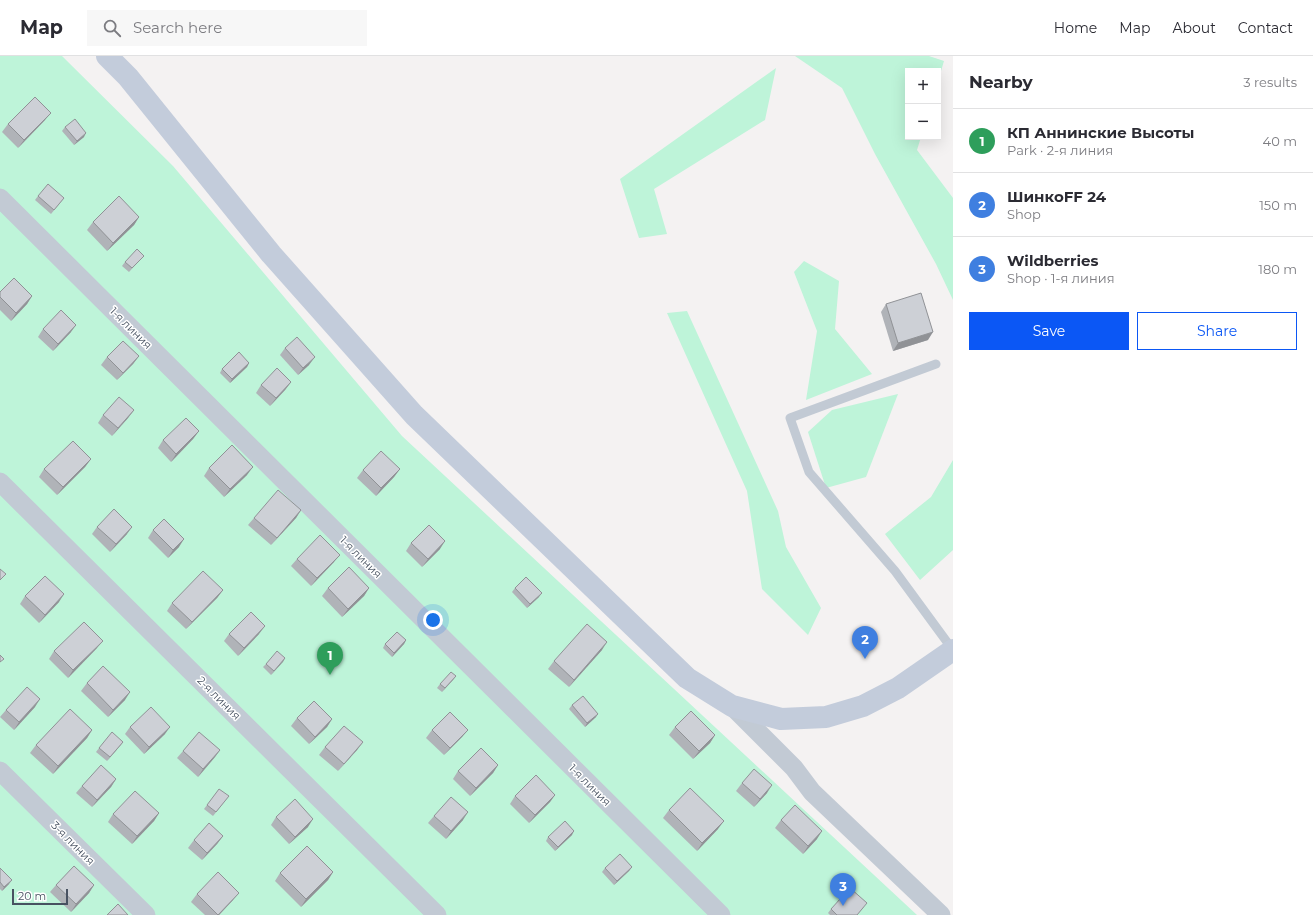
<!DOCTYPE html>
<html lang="en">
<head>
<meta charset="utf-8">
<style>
	:root { --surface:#fff; --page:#f7f7f7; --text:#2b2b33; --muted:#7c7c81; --line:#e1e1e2; --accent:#0b57f5 }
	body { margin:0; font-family:Montserrat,sans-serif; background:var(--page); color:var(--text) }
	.controls { position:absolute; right:12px; top:12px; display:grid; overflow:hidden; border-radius:0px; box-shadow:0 4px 16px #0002 }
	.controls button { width:36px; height:36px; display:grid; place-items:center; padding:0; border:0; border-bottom:1px solid var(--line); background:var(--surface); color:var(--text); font:20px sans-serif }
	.scale { position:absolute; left:12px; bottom:10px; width:56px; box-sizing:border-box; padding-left:4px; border:2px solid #485261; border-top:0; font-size:11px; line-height:14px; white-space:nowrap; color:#485261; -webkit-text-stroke:3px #fff; paint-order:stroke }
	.you { position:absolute; left:433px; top:564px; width:14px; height:14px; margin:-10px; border:3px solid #fff; border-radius:50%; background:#1a73e8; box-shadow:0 0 0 6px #1a73e833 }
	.badge { display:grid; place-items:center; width:26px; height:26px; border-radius:50%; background:var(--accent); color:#fff; font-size:13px; font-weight:700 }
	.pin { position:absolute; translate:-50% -33px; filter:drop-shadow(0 1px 2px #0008) }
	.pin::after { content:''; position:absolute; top:21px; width:14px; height:12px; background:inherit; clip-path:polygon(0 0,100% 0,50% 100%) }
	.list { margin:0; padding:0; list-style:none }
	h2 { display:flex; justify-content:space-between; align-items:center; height:52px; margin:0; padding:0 16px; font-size:17px }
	h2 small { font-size:13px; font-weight:400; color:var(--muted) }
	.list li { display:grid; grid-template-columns:26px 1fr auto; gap:12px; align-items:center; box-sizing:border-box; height:64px; padding:0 16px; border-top:1px solid var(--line) }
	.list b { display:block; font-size:15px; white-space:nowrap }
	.list p { margin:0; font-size:13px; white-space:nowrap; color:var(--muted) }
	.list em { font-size:13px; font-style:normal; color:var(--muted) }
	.actions { display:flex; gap:8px; padding:12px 16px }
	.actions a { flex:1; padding:9px 0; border:1px solid var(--accent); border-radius:0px; text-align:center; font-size:14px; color:var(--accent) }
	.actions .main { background:var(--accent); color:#fff }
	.icon { flex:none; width:22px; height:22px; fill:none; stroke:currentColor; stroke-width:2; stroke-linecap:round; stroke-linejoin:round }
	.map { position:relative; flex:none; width:953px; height:859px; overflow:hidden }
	header { display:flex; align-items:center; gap:24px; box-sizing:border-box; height:56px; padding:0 20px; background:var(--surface); border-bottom:1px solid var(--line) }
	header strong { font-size:19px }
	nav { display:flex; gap:22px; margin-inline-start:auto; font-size:14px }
	.search { width:280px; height:36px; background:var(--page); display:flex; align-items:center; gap:10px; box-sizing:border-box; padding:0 14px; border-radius:0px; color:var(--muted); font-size:15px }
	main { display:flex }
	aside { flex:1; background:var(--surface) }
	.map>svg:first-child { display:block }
	.green { fill:#bef4d9 }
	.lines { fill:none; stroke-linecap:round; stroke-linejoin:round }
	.lane { stroke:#c2cad4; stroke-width:9 }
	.street { stroke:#c2cad4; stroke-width:19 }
	.secondary { stroke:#c3ccdb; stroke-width:22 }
	.wall { fill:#b0b3b8 }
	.shaded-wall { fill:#909296 }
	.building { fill:#cdd0d6; stroke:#909296 }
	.labels { text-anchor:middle; stroke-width:3; stroke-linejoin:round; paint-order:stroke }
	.street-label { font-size:11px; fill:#485261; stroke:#fff }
</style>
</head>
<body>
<header>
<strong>Map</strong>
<div class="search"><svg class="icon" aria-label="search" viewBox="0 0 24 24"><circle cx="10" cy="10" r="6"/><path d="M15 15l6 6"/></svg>Search here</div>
<nav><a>Home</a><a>Map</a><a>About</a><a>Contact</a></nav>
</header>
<main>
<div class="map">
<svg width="953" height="859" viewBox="0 0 953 859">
	<rect width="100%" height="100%" fill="#f4f2f2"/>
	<g class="green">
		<polygon points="0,0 62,0 173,110 402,380 917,859 0,859"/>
		<polygon points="795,0 929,0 944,5 938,25 938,15 908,15 908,81 921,81 917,94 953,142 953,244 936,208 875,98 842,32"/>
		<polygon points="776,12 765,64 654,133 667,178 639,182 620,123"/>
		<polygon points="804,205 839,225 835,273 872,318 806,344 817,275 794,216"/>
		<polygon points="687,255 778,455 786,491 821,552 808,579 762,533 747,435 667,257"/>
		<polygon points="898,338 866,421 826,432 808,376 832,354"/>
		<polygon points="953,404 953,494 920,524 885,478 931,441"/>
	</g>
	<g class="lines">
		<polyline class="lane" points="936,308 790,362 809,416 895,515 953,594"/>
		<g class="street">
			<polyline points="0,142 721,859"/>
			<polyline points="0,426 437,859"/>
			<polyline points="732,650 794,712 812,736 941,859"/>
			<polyline points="0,715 146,859"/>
		</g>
		<polyline class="secondary" points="107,0 128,21 271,198 414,359 687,622 732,650 781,663 826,661 863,650 898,632 953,594"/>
	</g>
	<g class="wall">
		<polygon points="45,64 18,92 2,76 8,68"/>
		<polygon points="65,71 84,81 74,89 62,75"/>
		<polygon points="38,140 64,142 51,158 35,144"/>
		<polygon points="139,161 134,169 107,195 87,174 93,166"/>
		<polygon points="144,200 141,203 129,216 122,210 125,206"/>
		<polygon points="0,236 32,240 27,248 11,265 0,254"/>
		<polygon points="886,248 928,284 893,295 881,256"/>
		<polygon points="43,273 71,276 53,295 38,281"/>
		<polygon points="285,292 309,309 298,319 280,299"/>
		<polygon points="139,300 133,308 117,324 101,309 107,301"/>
		<polygon points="249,307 247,311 230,327 220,317 222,313"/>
		<polygon points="291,326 285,334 270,350 256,337 261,329"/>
		<polygon points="134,354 128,362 112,380 98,367 103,359"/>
		<polygon points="199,375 193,383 171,406 158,392 163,384"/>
		<polygon points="91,403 85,411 57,439 39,421 44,413"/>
		<polygon points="209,412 247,419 224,441 204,420"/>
		<polygon points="400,413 394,421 376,440 357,422 363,414"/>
		<polygon points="301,454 296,462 271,489 248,469 254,462"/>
		<polygon points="97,471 127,478 110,496 92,478"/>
		<polygon points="153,474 179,491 168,502 148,482"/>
		<polygon points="411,487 440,493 422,511 406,495"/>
		<polygon points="297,503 334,506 311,530 291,510"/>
		<polygon points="328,532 369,532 364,540 342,561 322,540"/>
		<polygon points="515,532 539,541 527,552 512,536"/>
		<polygon points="223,534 217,542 186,573 167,555 172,547"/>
		<polygon points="25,540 59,546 39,567 20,548"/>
		<polygon points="229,578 259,578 238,600 224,585"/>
		<polygon points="406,584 404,588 392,601 383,592 385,588"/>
		<polygon points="97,592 68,622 49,603 54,595"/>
		<polygon points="602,594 569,631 548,613 554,605"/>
		<polygon points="285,602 271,619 263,611 266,608"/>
		<polygon points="456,620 442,636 437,632 440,628"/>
		<polygon points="87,627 125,644 108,661 81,635"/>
		<polygon points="572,649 596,661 585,671 569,653"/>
		<polygon points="35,651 14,674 0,661 6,654"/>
		<polygon points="297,662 332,663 327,671 309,688 291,670"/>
		<polygon points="130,671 165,678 144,698 125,678"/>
		<polygon points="675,671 715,679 710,687 693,703 669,679"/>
		<polygon points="92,674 87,682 53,718 30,697 36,689"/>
		<polygon points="432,674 468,674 462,681 444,699 426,682"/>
		<polygon points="123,686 107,705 96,696 99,692"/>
		<polygon points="363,686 357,694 338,715 319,699 325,691"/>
		<polygon points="220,694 215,701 198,721 177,702 183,695"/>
		<polygon points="498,709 493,717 470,740 453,723 458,715"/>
		<polygon points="116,723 111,731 92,751 76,737 82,730"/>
		<polygon points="742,727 767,737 754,751 736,735"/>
		<polygon points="555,739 550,746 529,767 510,748 515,740"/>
		<polygon points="229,740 213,760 204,753 207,749"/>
		<polygon points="669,754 718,773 697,795 663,762"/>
		<polygon points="159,757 154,765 132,788 108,766 113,758"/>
		<polygon points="434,760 463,764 446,783 428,767"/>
		<polygon points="276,761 308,771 289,788 271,769"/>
		<polygon points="781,764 817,783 803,798 775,772"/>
		<polygon points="572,779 555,795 546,785 548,781"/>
		<polygon points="223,780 217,788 202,804 188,792 194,784"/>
		<polygon points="632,811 629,815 614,829 602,816 605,812"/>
		<polygon points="0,812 9,828 2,835 0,833"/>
		<polygon points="333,816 328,824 301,851 275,825 280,817"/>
		<polygon points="56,829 94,829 89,837 71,856 50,836"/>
		<polygon points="197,838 233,844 219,859 205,859 191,846"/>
		<polygon points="864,851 857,859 830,859 828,857 831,853"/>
	</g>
	<g class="shaded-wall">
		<polygon points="51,57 45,64 18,92 24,84"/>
		<polygon points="86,77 84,81 74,89 77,85"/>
		<polygon points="139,161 134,169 107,195 113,187"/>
		<polygon points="32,240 27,248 11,265 16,257"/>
		<polygon points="76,269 71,276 53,295 58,288"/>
		<polygon points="933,276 928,284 893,295 898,287"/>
		<polygon points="139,300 133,308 117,324 123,317"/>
		<polygon points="315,301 309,309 298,319 303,312"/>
		<polygon points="249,307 247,311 230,327 232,323"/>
		<polygon points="291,326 285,334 270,350 276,342"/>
		<polygon points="134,354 128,362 112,380 118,372"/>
		<polygon points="199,375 193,383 171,406 176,398"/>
		<polygon points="91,403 85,411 57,439 63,431"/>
		<polygon points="253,411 247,419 224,441 230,433"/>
		<polygon points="400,413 394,421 376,440 381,432"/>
		<polygon points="301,454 296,462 271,489"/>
		<polygon points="132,471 127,478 110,496 116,488"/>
		<polygon points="184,483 179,491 168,502 173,494"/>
		<polygon points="445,485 440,493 422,511 428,503"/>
		<polygon points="340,499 334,506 311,530 317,522"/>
		<polygon points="369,532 364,540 342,561 348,553"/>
		<polygon points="223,534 217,542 186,573 192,566"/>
		<polygon points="542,537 539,541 527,552 530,548"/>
		<polygon points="64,538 59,546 39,567 45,559"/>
		<polygon points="265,570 259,578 238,600 244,592"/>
		<polygon points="406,584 404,588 392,601 394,597"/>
		<polygon points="103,585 97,592 68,622 73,614"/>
		<polygon points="607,586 602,594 569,631 574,624"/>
		<polygon points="285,602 283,606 271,619 274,615"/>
		<polygon points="456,620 453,624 442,636 445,632"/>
		<polygon points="130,636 125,644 108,661 113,654"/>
		<polygon points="40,643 35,651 14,674 19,666"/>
		<polygon points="598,658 596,661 585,671 587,667"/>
		<polygon points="332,663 327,671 309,688 315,681"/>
		<polygon points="170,671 165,678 144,698 149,691"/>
		<polygon points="92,674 87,682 53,718 58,710"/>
		<polygon points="468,674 462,681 444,699 450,692"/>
		<polygon points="715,679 710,687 693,703 699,695"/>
		<polygon points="123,686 120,690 107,705 110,701"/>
		<polygon points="363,686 357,694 338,715 344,708"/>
		<polygon points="220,694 215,701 198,721 203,713"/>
		<polygon points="498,709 493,717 470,740 476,732"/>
		<polygon points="116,723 111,731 92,751 97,744"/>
		<polygon points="772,729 767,737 754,751 760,743"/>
		<polygon points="555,739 550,746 529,767 535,759"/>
		<polygon points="468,756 463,764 446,783 451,775"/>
		<polygon points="159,757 154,765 132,788 137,780"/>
		<polygon points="313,763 308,771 289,788 295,781"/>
		<polygon points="724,765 718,773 697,795 702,787"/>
		<polygon points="574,775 572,779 555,795 558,791"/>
		<polygon points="822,775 817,783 803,798 808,790"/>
		<polygon points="223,780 217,788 202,804 207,797"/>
		<polygon points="632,811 629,815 614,829 617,825"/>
		<polygon points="333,816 328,824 301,851 306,843"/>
		<polygon points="12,824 9,828 2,835 4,831"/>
		<polygon points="94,829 89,837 71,856 76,848"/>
		<polygon points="239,837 233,844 219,859 217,859"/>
	</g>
	<g class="building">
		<polygon points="35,41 51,57 24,84 8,68"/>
		<polygon points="75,63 86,77 77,85 65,71"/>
		<polygon points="48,128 64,142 54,154 38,140"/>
		<polygon points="119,140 139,161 113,187 93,166"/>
		<polygon points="137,193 144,200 132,212 125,206"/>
		<polygon points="14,222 32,240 16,257 0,241 0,236"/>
		<polygon points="921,237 933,276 898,287 886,248"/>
		<polygon points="61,254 76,269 58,288 43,273"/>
		<polygon points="297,281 315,301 303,312 285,292"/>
		<polygon points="123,285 139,300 123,317 107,301"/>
		<polygon points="239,296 249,307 232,323 222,313"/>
		<polygon points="277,312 291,326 276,342 261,329"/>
		<polygon points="119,341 134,354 118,372 103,359"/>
		<polygon points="186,362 199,375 176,398 163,384"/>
		<polygon points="73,385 91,403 63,431 44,413"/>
		<polygon points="232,389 253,411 230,433 209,412"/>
		<polygon points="381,395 400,413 381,432 363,414"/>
		<polygon points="278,434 301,454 277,482 254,462"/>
		<polygon points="114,453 132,471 116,488 97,471"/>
		<polygon points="164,463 184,483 173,494 153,474"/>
		<polygon points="429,469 445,485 428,503 411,487"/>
		<polygon points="320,479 340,499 317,522 297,503"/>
		<polygon points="349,511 369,532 348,553 328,532"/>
		<polygon points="0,513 6,518 0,524"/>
		<polygon points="203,515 223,534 192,566 172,547"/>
		<polygon points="45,520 64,538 45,559 25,540"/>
		<polygon points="526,521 542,537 530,548 515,532"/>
		<polygon points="251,556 265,570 244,592 229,578"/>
		<polygon points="84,566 103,585 73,614 54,595"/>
		<polygon points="587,568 607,586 574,624 554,605"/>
		<polygon points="397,576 406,584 394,597 385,588"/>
		<polygon points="277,595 285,602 274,615 266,608"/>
		<polygon points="0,599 4,603 0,606"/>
		<polygon points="103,610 130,636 113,654 87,627"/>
		<polygon points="451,616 456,620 445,632 440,628"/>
		<polygon points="27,631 40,643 19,666 6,654"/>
		<polygon points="583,640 598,658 587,667 572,649"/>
		<polygon points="314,645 332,663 315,681 297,662"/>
		<polygon points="151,651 170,671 149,691 130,671"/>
		<polygon points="70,653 92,674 58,710 36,689"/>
		<polygon points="691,655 715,679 699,695 675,671"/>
		<polygon points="450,656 468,674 450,692 432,674"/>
		<polygon points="344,670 363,686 344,708 325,691"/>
		<polygon points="112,676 123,686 110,701 99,692"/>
		<polygon points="199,676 220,694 203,713 183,695"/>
		<polygon points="481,692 498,709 476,732 458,715"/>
		<polygon points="101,709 116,723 97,744 82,730"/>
		<polygon points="754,713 772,729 760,743 742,727"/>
		<polygon points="536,719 555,739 535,759 515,740"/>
		<polygon points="690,732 724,765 702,787 669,754"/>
		<polygon points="219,733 229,740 216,756 207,749"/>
		<polygon points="135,735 159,757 137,780 113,758"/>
		<polygon points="451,741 468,756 451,775 434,760"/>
		<polygon points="295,743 313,763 295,781 276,761"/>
		<polygon points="795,749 822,775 808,790 781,764"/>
		<polygon points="565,765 574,775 558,791 548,781"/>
		<polygon points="209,767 223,780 207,797 194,784"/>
		<polygon points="307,790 333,816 306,843 280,817"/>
		<polygon points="620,798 632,811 617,825 605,812"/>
		<polygon points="74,810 94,829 76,848 56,829"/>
		<polygon points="0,812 12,824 4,831 0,826"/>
		<polygon points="218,816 239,837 218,859 197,838"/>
		<polygon points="850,832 867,847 857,859 837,859 831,853"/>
		<polygon points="118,848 128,859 107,859"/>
	</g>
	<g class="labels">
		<g class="street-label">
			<text transform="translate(131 272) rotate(45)" y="4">1-я линия</text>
			<text transform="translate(361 501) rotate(45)" y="4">1-я линия</text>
			<text transform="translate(219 642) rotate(45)" y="4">2-я линия</text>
			<text transform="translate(590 729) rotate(45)" y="4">1-я линия</text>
			<text transform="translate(73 787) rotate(45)" y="4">3-я линия</text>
		</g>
	</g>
</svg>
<div class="controls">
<button>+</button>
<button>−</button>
</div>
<div class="scale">20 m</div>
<div class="you"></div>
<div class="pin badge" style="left:330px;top:619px;background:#2e9e5b">1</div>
<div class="pin badge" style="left:865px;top:603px;background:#3f7fe0">2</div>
<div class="pin badge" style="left:843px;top:850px;background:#3f7fe0">3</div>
</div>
<aside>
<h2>Nearby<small>3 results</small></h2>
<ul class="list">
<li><span class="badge" style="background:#2e9e5b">1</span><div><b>КП Аннинские Высоты</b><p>Park · 2-я линия</p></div><em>40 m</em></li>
<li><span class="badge" style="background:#3f7fe0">2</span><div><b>ШинкоFF 24</b><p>Shop</p></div><em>150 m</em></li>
<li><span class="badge" style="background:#3f7fe0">3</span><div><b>Wildberries</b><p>Shop · 1-я линия</p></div><em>180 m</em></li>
</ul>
<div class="actions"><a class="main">Save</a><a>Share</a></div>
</aside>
</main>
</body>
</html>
